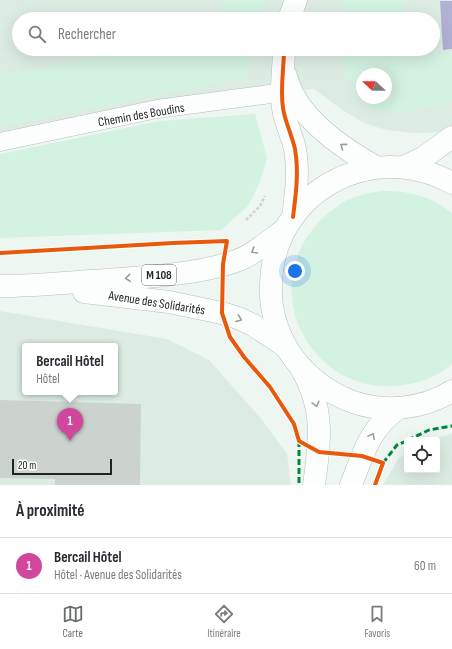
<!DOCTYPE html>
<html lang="fr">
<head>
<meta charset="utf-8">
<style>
	:root { --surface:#fff; --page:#f7f7f7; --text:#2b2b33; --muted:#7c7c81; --line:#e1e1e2; --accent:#676e6a }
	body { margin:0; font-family:"Sofia Sans Condensed",sans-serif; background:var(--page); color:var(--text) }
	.controls { position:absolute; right:12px; bottom:12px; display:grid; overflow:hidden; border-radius:4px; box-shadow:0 4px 16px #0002 }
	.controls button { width:36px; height:36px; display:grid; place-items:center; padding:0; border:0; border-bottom:1px solid var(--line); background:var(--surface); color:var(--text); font:20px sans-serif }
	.compass { position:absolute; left:356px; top:68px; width:36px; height:36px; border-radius:50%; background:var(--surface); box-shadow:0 4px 16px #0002; rotate:292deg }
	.scale { position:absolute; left:12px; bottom:10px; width:100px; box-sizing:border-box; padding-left:4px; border:2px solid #1f2521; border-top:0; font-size:11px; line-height:14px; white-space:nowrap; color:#1f2521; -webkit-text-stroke:3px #fff; paint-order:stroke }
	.you { position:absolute; left:295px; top:271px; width:14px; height:14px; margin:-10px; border:3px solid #fff; border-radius:50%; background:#1a73e8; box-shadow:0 0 0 6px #1a73e833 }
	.badge { display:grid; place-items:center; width:26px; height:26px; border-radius:50%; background:var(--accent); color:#fff; font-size:13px; font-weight:700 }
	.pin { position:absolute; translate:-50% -33px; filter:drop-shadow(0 1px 2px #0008) }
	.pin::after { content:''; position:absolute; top:21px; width:14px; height:12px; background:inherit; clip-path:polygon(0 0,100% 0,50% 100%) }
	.popup { position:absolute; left:22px; top:343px; width:96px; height:52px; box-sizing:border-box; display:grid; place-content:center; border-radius:4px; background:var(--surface); filter:drop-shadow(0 1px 3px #0005); font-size:13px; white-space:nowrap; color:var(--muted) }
	.popup b { font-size:15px; color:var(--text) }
	.popup::after { content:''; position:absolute; left:50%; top:100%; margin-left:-8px; border:8px solid transparent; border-top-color:var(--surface) }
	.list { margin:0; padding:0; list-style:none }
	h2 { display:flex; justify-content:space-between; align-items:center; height:52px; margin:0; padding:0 16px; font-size:17px }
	h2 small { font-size:13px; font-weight:400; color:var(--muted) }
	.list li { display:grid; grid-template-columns:26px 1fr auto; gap:12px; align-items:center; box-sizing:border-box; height:56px; padding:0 16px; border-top:1px solid var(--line) }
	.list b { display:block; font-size:15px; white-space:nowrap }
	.list p { margin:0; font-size:13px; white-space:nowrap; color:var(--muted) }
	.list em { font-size:13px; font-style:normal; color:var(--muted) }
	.icon { flex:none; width:22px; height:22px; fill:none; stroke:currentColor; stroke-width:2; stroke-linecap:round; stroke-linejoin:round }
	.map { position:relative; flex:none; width:452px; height:485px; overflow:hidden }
	.search { position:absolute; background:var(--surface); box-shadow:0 4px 16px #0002; left:12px; right:12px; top:12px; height:44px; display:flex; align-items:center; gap:10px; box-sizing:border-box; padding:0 14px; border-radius:22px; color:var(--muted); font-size:15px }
	.sheet { height:108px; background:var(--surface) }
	nav { display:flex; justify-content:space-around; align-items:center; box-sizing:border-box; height:56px; border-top:1px solid var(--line); background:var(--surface); font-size:11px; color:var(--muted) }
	nav a { display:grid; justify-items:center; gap:2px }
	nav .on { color:var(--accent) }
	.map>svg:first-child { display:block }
	.built { fill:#dcece3; fill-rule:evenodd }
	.green { fill:#d3f2e2; fill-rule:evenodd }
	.water { fill:#b0b0d5 }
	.building { fill:#ccd3cf }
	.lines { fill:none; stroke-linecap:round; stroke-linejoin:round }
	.lane-casing { stroke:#b8bebb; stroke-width:19 }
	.street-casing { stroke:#b8bebb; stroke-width:23 }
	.primary-casing { stroke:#b8bebb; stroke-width:23 }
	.path { stroke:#d1d3d1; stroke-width:2.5; stroke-dasharray:3 2; stroke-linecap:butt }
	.lane { stroke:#fcfefd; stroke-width:18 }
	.street { stroke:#fcfefd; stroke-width:22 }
	.primary { stroke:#fcfefd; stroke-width:22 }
	.quiet { stroke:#00873e; stroke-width:3; stroke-dasharray:6 3; stroke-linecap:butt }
	.cycleway-casing { stroke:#fff; stroke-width:6 }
	.cycleway { stroke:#e8590c; stroke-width:4 }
	.oneway { stroke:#999c9a }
	.labels { text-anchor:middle; stroke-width:3; stroke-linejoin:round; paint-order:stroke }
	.shield { fill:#fff; stroke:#626664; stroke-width:1 }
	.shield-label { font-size:12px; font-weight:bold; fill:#1f2521 }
	.street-label { font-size:13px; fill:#1f2521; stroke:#fff }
</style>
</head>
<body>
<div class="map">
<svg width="452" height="485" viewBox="0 0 452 485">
	<rect width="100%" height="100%" fill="#eef6f2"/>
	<g class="built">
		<path d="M0,0H452V138L438,132L417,133L386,130L364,123L341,109L314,89L282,92L0,142ZM19,19H433V49H19ZM362,74H386V98H362Z"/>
		<path d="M0,311L167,339L209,360L263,421L287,454L291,485H0ZM25,346H115V392H25Z"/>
		<polygon points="452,434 452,485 383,485 399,458 407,453 407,470 437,470 437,440 426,440"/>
	</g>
	<g class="green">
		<polygon points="223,0 267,0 261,19 218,19"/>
		<polygon points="343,0 404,0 404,19 340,19"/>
		<polygon points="148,49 253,49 247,77 0,127 0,75"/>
		<path d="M339,49H403V58L452,53V102L401,113L369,108L348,80ZM362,74H386V98H362Z"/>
		<polygon points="255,114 267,158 260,182 248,206 221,230 0,238 0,154 159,121"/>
		<path d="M383,191C411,191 430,196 452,213V364C436,378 415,385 394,386C374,388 353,382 336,371C276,330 277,246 338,206C351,196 367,193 383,191Z"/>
	</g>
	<polygon class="water" points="440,1 452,1 452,49 443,50"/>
	<polygon class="building" points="0,400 141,404 140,485 55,485 55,479 0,478"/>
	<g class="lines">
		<g class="lane-casing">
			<polyline id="lane" points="0,142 157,109 263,95 282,92"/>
		</g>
		<g class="street-casing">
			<g id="street">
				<polyline points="289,19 296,0"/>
				<path d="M284,49C284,68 280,88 283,108C285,122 292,135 295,149C299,172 296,194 293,217"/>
				<path d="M286,76C296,117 342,148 376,167"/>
				<polyline points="404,167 423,158 452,137"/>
				<path d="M301,368C325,409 320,440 314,485"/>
				<path d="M351,485C363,454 370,427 399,408"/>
			</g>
		</g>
		<g class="primary-casing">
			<g id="primary">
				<path d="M452,183C370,138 271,193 271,287C270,310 277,331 288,350C304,375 326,392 353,402C385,413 423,409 452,391"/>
				<path d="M0,286C36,286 71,282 106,280C146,277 202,274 239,260C256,253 270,240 285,229"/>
				<polyline points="84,292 169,302 222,313 238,318 253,325 285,346"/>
			</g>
		</g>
		<polyline class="path" points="246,220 260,206 265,196"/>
		<use href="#lane" class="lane"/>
		<use href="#street" class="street"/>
		<use href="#primary" class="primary"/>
		<g class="quiet">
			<polyline points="408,440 429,430 452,426"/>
			<polyline points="299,441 299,485"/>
			<polyline points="383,463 397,445 407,441"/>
		</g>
		<g class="cycleway-casing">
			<g id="cycleway">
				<path d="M284,49C284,68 280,88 283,108C285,122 292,135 295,149C299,172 296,194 293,217"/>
				<polyline points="0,253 173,243 227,241 223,264 222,313 230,337 244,357 270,387 294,424 299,441 319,452 362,456 383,463 375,485"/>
			</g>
		</g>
		<use href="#cycleway" class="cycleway"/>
	</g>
	<defs><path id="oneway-chevron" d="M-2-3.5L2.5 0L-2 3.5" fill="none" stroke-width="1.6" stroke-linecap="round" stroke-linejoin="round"/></defs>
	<g class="oneway">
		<use href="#oneway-chevron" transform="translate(343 146) rotate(-143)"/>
		<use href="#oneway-chevron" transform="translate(254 251) rotate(149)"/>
		<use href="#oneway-chevron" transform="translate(128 278) rotate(175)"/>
		<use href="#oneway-chevron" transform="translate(239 319) rotate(21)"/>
		<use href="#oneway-chevron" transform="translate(316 404) rotate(76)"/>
		<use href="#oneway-chevron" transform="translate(372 436) rotate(-62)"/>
	</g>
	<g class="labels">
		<rect class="shield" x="142" y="265" width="34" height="20" rx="3"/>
		<g class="shield-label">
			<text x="159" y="279">M 108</text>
		</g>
		<g class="street-label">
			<text transform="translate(141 114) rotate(-10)" y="5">Chemin des Boudins</text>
			<text transform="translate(157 302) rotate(9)" y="5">Avenue des Solidarités</text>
		</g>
	</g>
</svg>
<div class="controls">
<button><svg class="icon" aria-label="locate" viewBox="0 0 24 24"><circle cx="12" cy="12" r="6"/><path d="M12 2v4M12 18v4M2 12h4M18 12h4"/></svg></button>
</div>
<svg class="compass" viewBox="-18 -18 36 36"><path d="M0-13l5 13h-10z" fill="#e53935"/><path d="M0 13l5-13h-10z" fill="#7c7c81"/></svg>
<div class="scale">20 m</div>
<div class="you"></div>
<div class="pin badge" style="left:70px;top:441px;background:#d1479c">1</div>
<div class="popup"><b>Bercail Hôtel</b>Hôtel</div>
<div class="search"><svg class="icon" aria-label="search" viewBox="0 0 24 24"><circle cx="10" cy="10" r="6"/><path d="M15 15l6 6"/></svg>Rechercher</div>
</div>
<section class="sheet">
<h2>À proximité<small></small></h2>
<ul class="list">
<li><span class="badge" style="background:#d1479c">1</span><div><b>Bercail Hôtel</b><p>Hôtel · Avenue des Solidarités</p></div><em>60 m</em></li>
</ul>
</section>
<nav>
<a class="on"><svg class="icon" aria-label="map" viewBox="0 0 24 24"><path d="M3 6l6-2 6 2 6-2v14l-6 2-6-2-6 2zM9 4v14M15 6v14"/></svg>Carte</a>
<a><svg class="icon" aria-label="directions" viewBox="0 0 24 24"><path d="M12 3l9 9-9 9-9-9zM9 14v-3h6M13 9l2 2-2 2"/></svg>Itinéraire</a>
<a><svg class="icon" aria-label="saved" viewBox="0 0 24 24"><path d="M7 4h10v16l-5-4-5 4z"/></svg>Favoris</a>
</nav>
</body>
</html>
